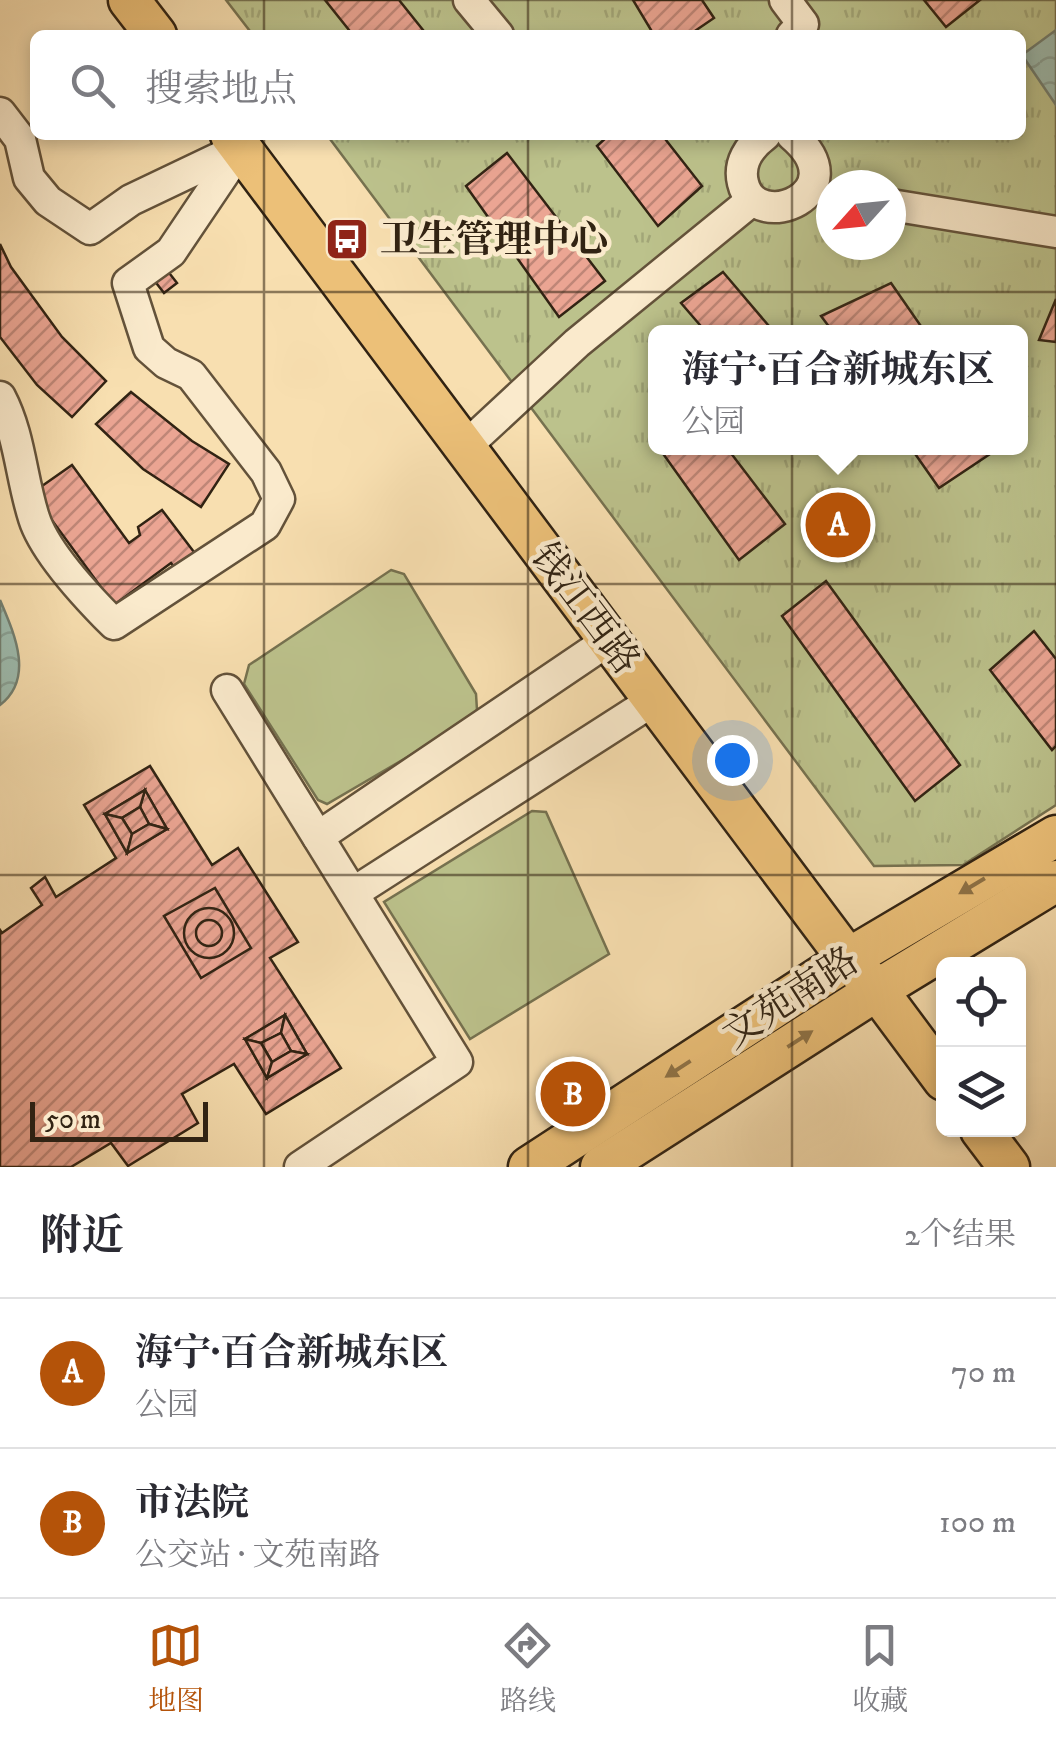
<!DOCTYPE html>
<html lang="zh">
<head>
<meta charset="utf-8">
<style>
	:root { --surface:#fff; --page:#f2f2f3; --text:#2b2b33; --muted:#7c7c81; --line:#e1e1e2; --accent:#b45309 }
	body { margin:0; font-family:"IM FELL DW Pica","Noto Serif SC",serif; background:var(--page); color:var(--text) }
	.controls { position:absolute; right:30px; bottom:30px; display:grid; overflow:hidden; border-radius:15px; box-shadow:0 5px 15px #0003 }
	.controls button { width:90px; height:90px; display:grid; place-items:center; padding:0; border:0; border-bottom:2px solid var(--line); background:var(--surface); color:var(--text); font:50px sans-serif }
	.compass { position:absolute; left:816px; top:170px; width:90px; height:90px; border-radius:50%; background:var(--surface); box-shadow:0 5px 15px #0003; rotate:243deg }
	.scale { position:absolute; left:30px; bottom:25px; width:178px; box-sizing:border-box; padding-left:10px; border:5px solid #312313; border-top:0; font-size:28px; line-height:35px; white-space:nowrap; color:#312313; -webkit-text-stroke:8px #faeacc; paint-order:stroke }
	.you { position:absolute; left:732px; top:760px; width:35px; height:35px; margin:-25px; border:8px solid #fff; border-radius:50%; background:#1a73e8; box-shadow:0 0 0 15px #1a73e833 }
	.badge { display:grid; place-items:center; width:65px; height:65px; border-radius:50%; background:var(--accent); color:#fff; font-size:32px; font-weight:700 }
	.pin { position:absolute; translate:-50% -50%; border:5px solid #fff; box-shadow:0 2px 10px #0006 }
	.popup { position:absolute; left:648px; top:325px; width:380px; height:130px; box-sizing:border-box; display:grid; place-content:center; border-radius:15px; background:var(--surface); filter:drop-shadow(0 2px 8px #0005); font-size:32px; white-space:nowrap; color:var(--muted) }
	.popup b { font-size:38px; color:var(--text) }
	.popup::after { content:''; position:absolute; left:50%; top:100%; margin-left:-20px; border:20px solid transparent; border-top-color:var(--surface) }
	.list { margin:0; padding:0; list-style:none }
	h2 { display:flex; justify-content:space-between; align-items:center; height:130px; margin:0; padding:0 40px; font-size:42px }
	h2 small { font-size:32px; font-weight:400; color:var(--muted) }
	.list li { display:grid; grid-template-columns:65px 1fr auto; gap:30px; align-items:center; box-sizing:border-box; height:150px; padding:0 40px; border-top:2px solid var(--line) }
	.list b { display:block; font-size:38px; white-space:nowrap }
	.list p { margin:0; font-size:32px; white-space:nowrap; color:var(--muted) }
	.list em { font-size:32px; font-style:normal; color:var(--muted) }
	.icon { flex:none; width:55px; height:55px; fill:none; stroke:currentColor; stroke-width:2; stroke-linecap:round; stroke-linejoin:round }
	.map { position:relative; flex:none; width:1056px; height:1167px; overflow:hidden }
	.search { position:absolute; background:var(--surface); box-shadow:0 5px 15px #0003; left:30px; right:30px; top:30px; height:110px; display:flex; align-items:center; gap:25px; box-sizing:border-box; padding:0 35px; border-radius:15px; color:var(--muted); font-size:38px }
	.sheet { height:430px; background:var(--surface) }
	nav { display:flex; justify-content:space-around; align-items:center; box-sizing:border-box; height:140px; border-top:2px solid var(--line); background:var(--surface); font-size:28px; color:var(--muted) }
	nav a { display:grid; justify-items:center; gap:5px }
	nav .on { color:var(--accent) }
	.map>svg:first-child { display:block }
	.park { fill:url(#park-tufts); stroke:#767250; stroke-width:2.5; fill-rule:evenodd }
	.garden { fill:#bcc28c; stroke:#767250; stroke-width:2.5 }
	.water { fill:url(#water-waves); stroke:#727f71; stroke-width:2.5 }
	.building { fill:url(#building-hatch); stroke:#312313; stroke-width:2.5 }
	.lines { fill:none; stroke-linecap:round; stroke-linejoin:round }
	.minor-casing { stroke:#63523a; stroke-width:35 }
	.major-casing { stroke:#312313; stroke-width:45 }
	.minor { stroke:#faeacc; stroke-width:30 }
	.major { stroke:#ecc078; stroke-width:40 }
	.oneway { fill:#8e7246 }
	.grid { fill:none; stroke:#312313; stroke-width:2.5; stroke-opacity:0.55 }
	.labels { text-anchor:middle; stroke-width:9; stroke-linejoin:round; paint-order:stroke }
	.poi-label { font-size:38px; font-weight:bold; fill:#312313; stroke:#faeacc; text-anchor:start }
	.street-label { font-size:38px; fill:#312313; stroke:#faeacc }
</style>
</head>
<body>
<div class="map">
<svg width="1056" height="1167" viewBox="0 0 1056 1167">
	<defs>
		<pattern id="park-tufts" width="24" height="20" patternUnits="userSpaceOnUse" patternTransform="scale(2.5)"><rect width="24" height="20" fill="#bcc28c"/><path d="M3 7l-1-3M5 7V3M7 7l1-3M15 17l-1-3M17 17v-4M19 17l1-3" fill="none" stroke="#a2a678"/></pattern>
		<pattern id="water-waves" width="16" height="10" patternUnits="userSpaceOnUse" patternTransform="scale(2.5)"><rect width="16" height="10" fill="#9dbcaf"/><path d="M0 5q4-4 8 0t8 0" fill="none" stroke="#88a196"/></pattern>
		<pattern id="building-hatch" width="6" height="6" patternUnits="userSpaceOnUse" patternTransform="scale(2.5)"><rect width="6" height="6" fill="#eba593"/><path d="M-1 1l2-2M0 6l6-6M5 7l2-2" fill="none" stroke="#bf8677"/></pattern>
	</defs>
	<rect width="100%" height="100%" fill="#f8dfb0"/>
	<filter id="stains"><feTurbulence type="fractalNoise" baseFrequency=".002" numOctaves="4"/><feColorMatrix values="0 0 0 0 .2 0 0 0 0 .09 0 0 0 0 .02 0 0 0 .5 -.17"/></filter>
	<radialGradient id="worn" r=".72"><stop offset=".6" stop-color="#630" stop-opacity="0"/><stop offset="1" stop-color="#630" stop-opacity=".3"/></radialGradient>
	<path class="park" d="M226,0H1056V805L963,865L874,866L327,135H1021V35H253ZM831,185H891V245H831ZM656,332H1020V448H656Z"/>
	<g class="garden">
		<polygon points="391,570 404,574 476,694 477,710 471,720 327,804 318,800 244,684 249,665"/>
		<polygon points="532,811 546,812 609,954 470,1039 384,902"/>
	</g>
	<g class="water">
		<polygon points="1056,30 1056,105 1022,55"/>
		<path d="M0,600C14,633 35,678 0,705Z"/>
	</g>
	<g class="building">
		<polygon points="325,0 399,0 427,35 353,35"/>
		<polygon points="633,0 702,0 714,18 689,35 654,35"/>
		<polygon points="924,0 980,0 946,27"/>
		<polygon points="609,135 662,135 702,186 658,226 597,146"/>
		<polygon points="507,153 605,281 559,317 466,186"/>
		<polygon points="0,244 11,267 62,337 106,381 72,417 37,385 0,337"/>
		<polygon points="163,265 177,283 164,293 150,275"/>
		<polygon points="723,272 774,332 706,332 681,303"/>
		<polygon points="891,283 925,332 833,332 821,316"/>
		<polygon points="1056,299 1056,342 1039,340"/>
		<polygon points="131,392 192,441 229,464 201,507 143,469 96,424"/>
		<polygon points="659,448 727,448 785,524 739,560"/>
		<polygon points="911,448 999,448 939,488"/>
		<polygon points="72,465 129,543 140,535 138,527 162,510 197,556 177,571 171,563 114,605 32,493"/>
		<polygon points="826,581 960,765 915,801 782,616"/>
		<polygon points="1034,631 1056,659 1056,746 1052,750 990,670"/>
		<polygon points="150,766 212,865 238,848 298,942 270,958 341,1068 266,1114 234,1064 182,1094 198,1123 128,1166 111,1143 71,1167 0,1167 0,930 2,933 42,905 31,888 45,877 56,897 116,858 84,805"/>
		<polygon points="145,790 167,829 127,853 105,814"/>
		<polygon points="145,790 167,829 149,824 140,807"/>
		<polygon points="145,790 140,807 122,818 105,814"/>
		<polygon points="140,807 149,824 132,834 122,818"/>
		<polygon points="105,814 122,818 132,834 127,853"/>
		<polygon points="149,824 167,829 127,853 132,834"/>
		<polygon points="215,888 251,948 201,978 164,916"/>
		<circle cx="209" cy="933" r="25"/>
		<circle cx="209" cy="933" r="13"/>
		<polygon points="285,1015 307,1054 267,1078 245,1039"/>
		<polygon points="285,1015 281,1033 261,1043 245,1039"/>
		<polygon points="285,1015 307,1054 291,1051 281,1033"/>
		<polygon points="281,1033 291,1051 272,1062 261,1043"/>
		<polygon points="245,1039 261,1043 272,1062 267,1078"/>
		<polygon points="291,1051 307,1054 267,1078 272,1062"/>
	</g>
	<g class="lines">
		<g class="minor-casing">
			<g id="minor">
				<polyline points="469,0 498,35"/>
				<polyline points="785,0 803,24 792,35"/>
				<polyline points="0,113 20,139 29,178 48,201 90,229 131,200 238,149"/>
				<path d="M765,135C749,147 738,163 743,183C755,236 860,193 792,135"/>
				<polyline points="891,205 1056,232"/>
				<path d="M0,397C20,435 21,478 34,518C45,553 88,598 114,624L265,525L279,499L266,472L191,375L166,363L149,348L128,283L171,252L241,148"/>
				<polyline points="466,446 577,343 751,201"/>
				<polyline points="227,690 457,1062 300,1167"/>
				<polyline points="318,837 609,640"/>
				<polyline points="353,893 654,700"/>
			</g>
		</g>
		<g class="major-casing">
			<g id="major">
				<polyline points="129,0 156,35"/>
				<polyline points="231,135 848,959 877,990 944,1080"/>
				<polyline points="981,1130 1009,1167"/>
				<polyline points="529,1167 848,959 1056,836"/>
				<polyline points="601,1167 877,990 1056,881"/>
			</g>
		</g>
		<use href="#minor" class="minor"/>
		<use href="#major" class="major"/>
	</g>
	<defs><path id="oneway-solid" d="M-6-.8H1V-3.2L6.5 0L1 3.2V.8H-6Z" transform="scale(2.5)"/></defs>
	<g class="oneway">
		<use href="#oneway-solid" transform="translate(972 886) rotate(149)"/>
		<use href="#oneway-solid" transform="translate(800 1039) rotate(-33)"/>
		<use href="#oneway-solid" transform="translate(678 1069) rotate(147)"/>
	</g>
	<path class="grid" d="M264,0V35M528,0V35M792,0V35M264,135V1167M528,135V1167M792,135V1167M0,292H1056M0,584H1056M0,875H1056"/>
	<defs>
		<g id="bus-square" transform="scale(2.25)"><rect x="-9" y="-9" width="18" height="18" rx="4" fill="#8f2418" stroke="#faeacc"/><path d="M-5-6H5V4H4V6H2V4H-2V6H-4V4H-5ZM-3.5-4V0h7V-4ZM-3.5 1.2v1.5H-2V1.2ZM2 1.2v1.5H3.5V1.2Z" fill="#fff"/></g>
	</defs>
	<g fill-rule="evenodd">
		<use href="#bus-square" x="347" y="239"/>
	</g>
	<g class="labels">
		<g class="poi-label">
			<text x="380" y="252">卫生管理中心</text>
		</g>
		<g class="street-label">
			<text transform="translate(586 608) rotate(53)" y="13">钱江西路</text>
			<text transform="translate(790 997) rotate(-33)" y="13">文苑南路</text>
		</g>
	</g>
	<rect width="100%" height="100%" filter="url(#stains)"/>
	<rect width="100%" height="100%" fill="url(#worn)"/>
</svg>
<div class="controls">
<button><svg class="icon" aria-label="locate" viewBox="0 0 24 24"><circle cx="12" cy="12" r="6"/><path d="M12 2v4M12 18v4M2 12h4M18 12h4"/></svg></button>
<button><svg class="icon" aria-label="layers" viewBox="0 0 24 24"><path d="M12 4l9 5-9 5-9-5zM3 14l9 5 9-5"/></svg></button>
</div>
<svg class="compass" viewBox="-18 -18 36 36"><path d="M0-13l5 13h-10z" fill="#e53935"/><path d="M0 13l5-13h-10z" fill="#7c7c81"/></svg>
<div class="scale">50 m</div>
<div class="you"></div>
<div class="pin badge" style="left:838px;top:525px">A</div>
<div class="popup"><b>海宁·百合新城东区</b>公园</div>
<div class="pin badge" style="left:573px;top:1094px">B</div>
<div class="search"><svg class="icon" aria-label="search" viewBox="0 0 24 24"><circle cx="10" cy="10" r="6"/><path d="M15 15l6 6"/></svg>搜索地点</div>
</div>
<section class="sheet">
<h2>附近<small>2个结果</small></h2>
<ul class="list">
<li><span class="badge">A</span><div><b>海宁·百合新城东区</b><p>公园</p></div><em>70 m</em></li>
<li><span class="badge">B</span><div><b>市法院</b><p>公交站 · 文苑南路</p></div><em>100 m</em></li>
</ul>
</section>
<nav>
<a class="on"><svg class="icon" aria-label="map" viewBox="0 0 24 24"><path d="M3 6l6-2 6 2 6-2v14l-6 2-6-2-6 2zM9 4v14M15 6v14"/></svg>地图</a>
<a><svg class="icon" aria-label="directions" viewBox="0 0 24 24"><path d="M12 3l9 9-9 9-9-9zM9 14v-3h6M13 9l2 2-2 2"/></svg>路线</a>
<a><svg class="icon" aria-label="saved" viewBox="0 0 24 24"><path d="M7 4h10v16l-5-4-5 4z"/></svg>收藏</a>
</nav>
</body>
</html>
